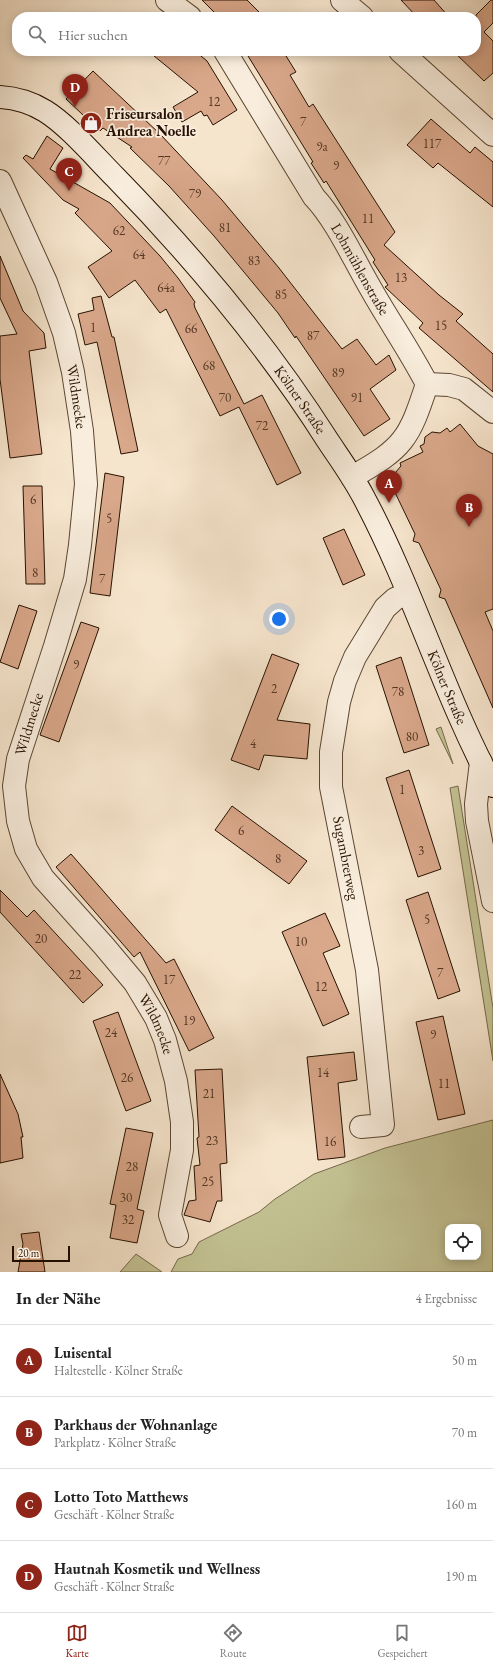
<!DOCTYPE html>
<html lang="de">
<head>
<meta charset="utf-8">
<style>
	:root { --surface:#fff; --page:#f2f2f2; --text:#222; --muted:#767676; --line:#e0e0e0; --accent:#8f2418 }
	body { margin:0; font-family:"EB Garamond",serif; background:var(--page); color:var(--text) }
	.controls { position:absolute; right:12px; bottom:12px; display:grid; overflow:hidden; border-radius:8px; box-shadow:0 2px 10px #0003 }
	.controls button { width:36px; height:36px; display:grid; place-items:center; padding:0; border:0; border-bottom:1px solid var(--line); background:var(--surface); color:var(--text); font:20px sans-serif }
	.scale { position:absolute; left:12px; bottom:10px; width:58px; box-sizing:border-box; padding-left:4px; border:2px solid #261100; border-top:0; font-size:11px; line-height:14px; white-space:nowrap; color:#261100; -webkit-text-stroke:3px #f9eede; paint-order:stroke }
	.you { position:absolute; left:279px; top:619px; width:14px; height:14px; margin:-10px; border:3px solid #fff; border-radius:50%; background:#1a73e8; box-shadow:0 0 0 6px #1a73e833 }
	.badge { display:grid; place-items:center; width:26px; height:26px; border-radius:50%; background:var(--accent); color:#fff; font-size:13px; font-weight:700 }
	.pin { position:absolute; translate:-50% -33px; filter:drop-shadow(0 1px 2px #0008) }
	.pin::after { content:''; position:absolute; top:21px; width:14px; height:12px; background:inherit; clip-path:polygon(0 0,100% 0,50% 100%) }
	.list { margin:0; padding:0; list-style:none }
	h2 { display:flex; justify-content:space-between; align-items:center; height:52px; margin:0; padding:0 16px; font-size:17px }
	h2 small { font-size:13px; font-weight:400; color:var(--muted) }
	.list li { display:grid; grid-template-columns:26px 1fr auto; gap:12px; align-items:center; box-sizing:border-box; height:72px; padding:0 16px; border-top:1px solid var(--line) }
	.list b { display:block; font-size:15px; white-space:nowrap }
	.list p { margin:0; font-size:13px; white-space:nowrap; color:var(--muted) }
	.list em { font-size:13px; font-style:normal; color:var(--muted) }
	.icon { flex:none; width:22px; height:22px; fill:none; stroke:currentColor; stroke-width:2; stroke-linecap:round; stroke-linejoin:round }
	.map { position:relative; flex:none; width:493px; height:1272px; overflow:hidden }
	.search { position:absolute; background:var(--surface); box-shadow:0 2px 10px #0003; left:12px; right:12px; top:12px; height:44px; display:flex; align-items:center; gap:10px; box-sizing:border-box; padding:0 14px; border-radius:16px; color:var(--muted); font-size:15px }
	.sheet { height:340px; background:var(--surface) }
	nav { display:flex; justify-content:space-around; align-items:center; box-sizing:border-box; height:56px; border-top:1px solid var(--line); background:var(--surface); font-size:11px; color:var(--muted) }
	nav a { display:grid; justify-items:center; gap:2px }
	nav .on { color:var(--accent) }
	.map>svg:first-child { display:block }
	.green { fill:#c3c293; stroke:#746a4a; fill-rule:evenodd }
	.building { fill:#d9a78a; stroke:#261100 }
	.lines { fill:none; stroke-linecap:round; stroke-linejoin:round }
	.street-casing { stroke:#5a4633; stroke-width:24 }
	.secondary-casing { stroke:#261100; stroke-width:24 }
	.street { stroke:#f9eede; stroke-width:22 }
	.secondary { stroke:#f9eede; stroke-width:22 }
	.labels { text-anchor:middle; stroke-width:3.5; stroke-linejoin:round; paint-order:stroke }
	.number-label { font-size:13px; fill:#533622 }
	.poi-label { font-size:15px; font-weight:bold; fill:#261100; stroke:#f9eede; text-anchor:start }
	.street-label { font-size:15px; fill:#261100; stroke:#f9eede }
</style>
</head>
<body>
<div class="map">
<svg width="493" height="1272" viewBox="0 0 493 1272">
	<rect width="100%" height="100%" fill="#f6e5cd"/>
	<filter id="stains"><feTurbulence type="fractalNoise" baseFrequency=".005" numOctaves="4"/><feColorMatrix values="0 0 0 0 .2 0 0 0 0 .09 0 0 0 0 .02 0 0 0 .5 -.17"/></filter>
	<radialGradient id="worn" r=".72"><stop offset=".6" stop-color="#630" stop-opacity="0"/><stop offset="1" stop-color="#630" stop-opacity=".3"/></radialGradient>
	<g class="green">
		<polygon points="441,727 453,764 436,729"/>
		<polygon points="458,786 493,1008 493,1061 450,788"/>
		<path d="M493,1120V1272H171L178,1259L192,1254L199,1242L259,1212L275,1199L314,1174L385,1148ZM448,1227H478V1257H448Z"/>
		<polygon points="136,1254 162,1272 120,1272"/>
	</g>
	<g class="building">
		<polygon points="202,0 247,0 264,17 219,17"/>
		<polygon points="401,0 434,0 449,17 417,17"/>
		<polygon points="491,0 493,0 493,23 484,32 493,41 493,73 484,81 453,51 476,51 476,15"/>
		<polygon points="148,51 195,51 207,61 237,110 213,125 207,115 204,116 201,111 182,122 173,107 198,92"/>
		<polygon points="245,51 283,51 296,72 290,75 309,107 313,104 395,232 384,245 439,295 463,314 456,321 493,354 493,392 419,328 423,323 385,287 388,285 373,262 375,260 326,181 324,183 311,163 313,162"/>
		<polygon points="93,71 160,134 222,200 279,268 342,349 357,339 376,365 389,355 396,370 370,389 390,419 364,436 296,336 295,338 278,313 214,236 169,186 130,148 132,147 103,128 100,131 66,99"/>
		<polygon points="431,119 470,153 475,147 493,162 493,207 438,163 433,168 407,145"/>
		<polygon points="47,136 63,148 50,169 110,203 160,256 178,278 195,302 194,304 195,308 244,404 262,395 301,473 277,485 239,407 220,416 166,309 160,313 135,280 109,298 88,267 112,251 75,213 79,209 63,200 23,158 26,155 33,159"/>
		<polygon points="0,256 23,311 44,333 46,348 29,351 42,454 10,458 0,379 0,336 17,334 0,298"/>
		<polygon points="101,296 112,337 114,337 138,451 121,454 97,342 85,345 78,314 94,310 92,298"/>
		<polygon points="460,424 478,446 493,454 493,609 485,612 493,631 493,708 445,599 439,597 441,590 419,543 413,541 415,534 389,480 401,466 400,463 423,452 420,446 424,444 425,437 432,432 440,433 447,428 450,432"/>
		<polygon points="105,473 124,477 110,596 90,593"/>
		<polygon points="23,486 42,486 45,584 26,584"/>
		<polygon points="344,529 365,575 343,585 323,538"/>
		<polygon points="19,605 37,611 18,669 0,662"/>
		<polygon points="81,622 99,628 59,742 40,735"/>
		<polygon points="272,654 299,664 277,720 310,724 307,759 264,755 259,770 231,760"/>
		<polygon points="401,657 429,745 404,753 376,666"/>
		<polygon points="409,770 441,869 418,877 386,778"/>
		<polygon points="232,806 307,861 289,884 215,830"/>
		<polygon points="71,854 166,963 174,959 214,1038 189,1051 140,952 134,957 56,867"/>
		<polygon points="0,890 27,917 34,910 103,985 83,1003 0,912"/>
		<polygon points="428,892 460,991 438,999 406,900"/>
		<polygon points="325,913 340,946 323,953 349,1014 323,1026 282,932"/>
		<polygon points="118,1012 151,1101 126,1111 93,1021"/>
		<polygon points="443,1016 465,1114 438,1120 416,1022"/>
		<polygon points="354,1052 357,1080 338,1083 345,1157 318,1160 307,1057"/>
		<polygon points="222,1069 227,1163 220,1164 222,1201 217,1201 210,1222 184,1215 189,1201 196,1200 194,1166 200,1165 197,1138 199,1137 195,1070"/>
		<polygon points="0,1074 18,1114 23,1137 21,1137 23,1158 0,1163"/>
		<polygon points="126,1128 153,1133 137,1209 144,1211 137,1243 110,1238 116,1205 110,1204"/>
		<polygon points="39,1232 45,1272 18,1272 23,1244 21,1234"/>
	</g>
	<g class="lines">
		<g class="street-casing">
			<g id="street">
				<polyline points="167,0 190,17"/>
				<polyline points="342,0 362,17"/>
				<path id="s1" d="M225,51L314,197C336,220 354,260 371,289C389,321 410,351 427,384C409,439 404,448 352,477"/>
				<polyline points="400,51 493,135"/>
				<path id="s2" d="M0,181L46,282L64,333L73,372L82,431L86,484L80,545L75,579L55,646L18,759L14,786L18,821L26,849L43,878L104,946L135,983L156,1018L165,1040L176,1081L182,1122V1150L170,1215L177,1236"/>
				<polyline points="427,384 449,385 464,389 493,412"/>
				<polyline points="481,762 476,804 477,821 493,901"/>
				<polyline points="361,1127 383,1125 367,970 331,787 331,752 339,702 345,681 355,657 385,608 395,599 408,593"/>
			</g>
		</g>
		<g class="secondary-casing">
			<g id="secondary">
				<path id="s3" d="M0,97C16,98 32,103 45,111C68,125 96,158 115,177C194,258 267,345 328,441C340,459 353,477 363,496C413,589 443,693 493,786"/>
			</g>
		</g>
		<use href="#street" class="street"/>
		<use href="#secondary" class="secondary"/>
	</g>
	<defs>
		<g id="shop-disc" transform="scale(1.15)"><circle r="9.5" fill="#8f2418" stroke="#f9eede"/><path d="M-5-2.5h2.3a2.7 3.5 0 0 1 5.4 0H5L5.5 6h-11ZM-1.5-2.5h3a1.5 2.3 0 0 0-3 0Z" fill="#fff"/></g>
	</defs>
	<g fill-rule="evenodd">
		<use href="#shop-disc" x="91" y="123"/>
	</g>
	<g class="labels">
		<g class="number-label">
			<text x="214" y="106">12</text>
			<text x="303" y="126">7</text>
			<text x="432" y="148">117</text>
			<text x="322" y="151">9a</text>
			<text x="164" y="165">77</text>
			<text x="336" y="170">9</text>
			<text x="195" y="198">79</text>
			<text x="368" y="223">11</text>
			<text x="225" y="232">81</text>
			<text x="119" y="235">62</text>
			<text x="139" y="259">64</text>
			<text x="254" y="265">83</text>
			<text x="401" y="282">13</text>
			<text x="166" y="292">64a</text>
			<text x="281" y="299">85</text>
			<text x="441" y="330">15</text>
			<text x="93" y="332">1</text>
			<text x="191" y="333">66</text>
			<text x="313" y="340">87</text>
			<text x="209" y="370">68</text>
			<text x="338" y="377">89</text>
			<text x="225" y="402">70</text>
			<text x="357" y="402">91</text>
			<text x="262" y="430">72</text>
			<text x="33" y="504">6</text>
			<text x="109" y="523">5</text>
			<text x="35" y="577">8</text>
			<text x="102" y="583">7</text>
			<text x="76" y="669">9</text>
			<text x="274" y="693">2</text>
			<text x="398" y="696">78</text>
			<text x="412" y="741">80</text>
			<text x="253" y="748">4</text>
			<text x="402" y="794">1</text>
			<text x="241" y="835">6</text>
			<text x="421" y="855">3</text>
			<text x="278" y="863">8</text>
			<text x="427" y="924">5</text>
			<text x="41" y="943">20</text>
			<text x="301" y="946">10</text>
			<text x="440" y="977">7</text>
			<text x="75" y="979">22</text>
			<text x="169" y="984">17</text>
			<text x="321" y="991">12</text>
			<text x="189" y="1025">19</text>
			<text x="111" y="1037">24</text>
			<text x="433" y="1039">9</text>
			<text x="323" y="1077">14</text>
			<text x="127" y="1082">26</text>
			<text x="444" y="1088">11</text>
			<text x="209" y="1098">21</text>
			<text x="212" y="1145">23</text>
			<text x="330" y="1146">16</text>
			<text x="132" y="1171">28</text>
			<text x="208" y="1186">25</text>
			<text x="126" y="1202">30</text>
			<text x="128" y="1224">32</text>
		</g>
		<g class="poi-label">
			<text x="106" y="119">Friseursalon<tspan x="106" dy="17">Andrea Noelle</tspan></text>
		</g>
		<g class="street-label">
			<text dy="5" stroke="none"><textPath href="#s1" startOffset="257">Lohmühlenstraße</textPath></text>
			<text dy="5" stroke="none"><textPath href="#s2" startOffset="230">Wildmecke</textPath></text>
			<text dy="5" stroke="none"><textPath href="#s3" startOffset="434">Kölner Straße</textPath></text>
			<text dy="5" stroke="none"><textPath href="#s3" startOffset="758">Kölner Straße</textPath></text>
			<text transform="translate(29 724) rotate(-73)" y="5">Wildmecke</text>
			<text transform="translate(346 858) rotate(79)" y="5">Sugambrerweg</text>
			<text dy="5" stroke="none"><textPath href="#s2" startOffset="914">Wildmecke</textPath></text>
		</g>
	</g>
	<rect width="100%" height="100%" filter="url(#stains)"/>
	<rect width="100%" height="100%" fill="url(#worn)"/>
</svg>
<div class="controls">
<button><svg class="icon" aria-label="locate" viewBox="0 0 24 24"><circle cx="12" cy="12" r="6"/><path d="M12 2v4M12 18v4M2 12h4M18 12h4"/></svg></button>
</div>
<div class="scale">20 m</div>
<div class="you"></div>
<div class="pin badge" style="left:389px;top:503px">A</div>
<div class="pin badge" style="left:469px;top:527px">B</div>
<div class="pin badge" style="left:69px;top:191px">C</div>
<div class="pin badge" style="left:75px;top:107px">D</div>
<div class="search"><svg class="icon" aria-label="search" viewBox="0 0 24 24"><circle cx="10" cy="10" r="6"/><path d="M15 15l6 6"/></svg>Hier suchen</div>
</div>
<section class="sheet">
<h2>In der Nähe<small>4 Ergebnisse</small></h2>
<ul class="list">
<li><span class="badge">A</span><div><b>Luisental</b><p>Haltestelle · Kölner Straße</p></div><em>50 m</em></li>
<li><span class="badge">B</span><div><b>Parkhaus der Wohnanlage</b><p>Parkplatz · Kölner Straße</p></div><em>70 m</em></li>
<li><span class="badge">C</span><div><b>Lotto Toto Matthews</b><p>Geschäft · Kölner Straße</p></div><em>160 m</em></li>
<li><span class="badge">D</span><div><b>Hautnah Kosmetik und Wellness</b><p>Geschäft · Kölner Straße</p></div><em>190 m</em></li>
</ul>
</section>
<nav>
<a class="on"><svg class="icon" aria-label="map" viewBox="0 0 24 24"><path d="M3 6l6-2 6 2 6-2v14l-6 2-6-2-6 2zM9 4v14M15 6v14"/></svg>Karte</a>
<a><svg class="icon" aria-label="directions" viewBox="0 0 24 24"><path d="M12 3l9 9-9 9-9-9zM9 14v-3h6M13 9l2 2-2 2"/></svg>Route</a>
<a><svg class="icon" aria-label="saved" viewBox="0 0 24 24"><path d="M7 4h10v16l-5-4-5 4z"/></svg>Gespeichert</a>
</nav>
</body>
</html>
